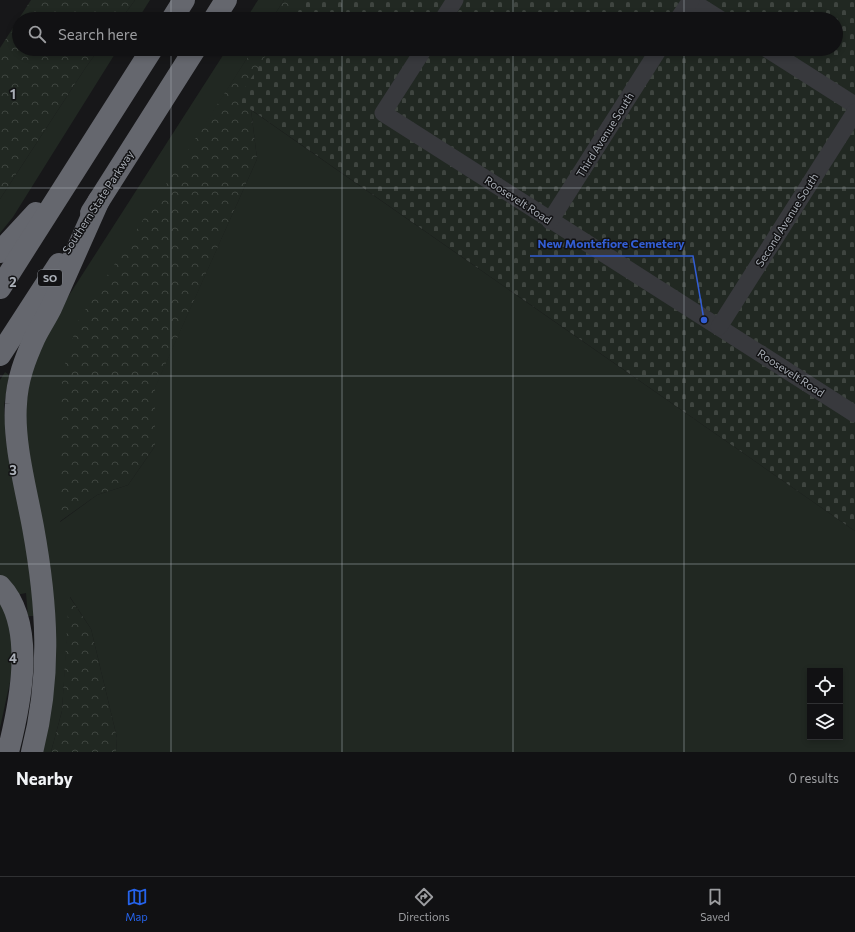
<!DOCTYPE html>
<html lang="en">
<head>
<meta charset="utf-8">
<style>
	:root { --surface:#111113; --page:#1a1a1c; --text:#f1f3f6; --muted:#9c9da0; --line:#303133; --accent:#2563eb }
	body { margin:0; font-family:Commissioner,sans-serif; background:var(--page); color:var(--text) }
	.controls { position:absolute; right:12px; bottom:12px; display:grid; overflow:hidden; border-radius:0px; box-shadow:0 2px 6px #0003 }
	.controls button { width:36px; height:36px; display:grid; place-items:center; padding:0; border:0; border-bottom:1px solid var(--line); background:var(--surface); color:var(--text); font:20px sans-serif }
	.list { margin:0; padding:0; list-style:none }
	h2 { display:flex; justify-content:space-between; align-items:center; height:52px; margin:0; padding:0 16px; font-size:17px }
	h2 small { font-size:13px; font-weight:400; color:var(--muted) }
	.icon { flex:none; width:22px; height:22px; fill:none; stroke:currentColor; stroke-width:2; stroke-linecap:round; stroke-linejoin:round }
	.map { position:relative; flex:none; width:855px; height:752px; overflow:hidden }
	.search { position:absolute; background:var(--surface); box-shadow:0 2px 6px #0003; left:12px; right:12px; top:12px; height:44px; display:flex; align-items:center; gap:10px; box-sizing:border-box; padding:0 14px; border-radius:22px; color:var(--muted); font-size:15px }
	.sheet { height:124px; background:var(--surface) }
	nav { display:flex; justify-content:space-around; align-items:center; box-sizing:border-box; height:56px; border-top:1px solid var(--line); background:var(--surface); font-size:11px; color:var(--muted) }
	nav a { display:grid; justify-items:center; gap:2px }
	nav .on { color:var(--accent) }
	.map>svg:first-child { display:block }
	.grass { fill:#212822; fill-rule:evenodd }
	.forest { fill:url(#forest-crowns) }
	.cemetery { fill:url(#cemetery-stones) }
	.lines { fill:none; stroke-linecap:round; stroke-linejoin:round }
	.minor { stroke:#38393d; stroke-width:17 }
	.highway { stroke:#65676e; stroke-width:22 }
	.grid { fill:none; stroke:#aaafb7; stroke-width:1; stroke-opacity:0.55 }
	.labels { text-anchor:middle; stroke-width:3; stroke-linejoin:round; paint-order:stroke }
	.shield { fill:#121214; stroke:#7c8086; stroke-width:1 }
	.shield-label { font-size:10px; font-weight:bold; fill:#aaafb7 }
	.street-label { font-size:11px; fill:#aaafb7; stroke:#121214 }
	.grid-label { font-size:13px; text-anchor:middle; font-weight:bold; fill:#aaafb7; stroke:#121214; stroke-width:3; stroke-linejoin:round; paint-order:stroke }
	.leader { fill:none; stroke:#325dd3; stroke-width:1.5 }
	.callout-dot { fill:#325dd3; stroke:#121214; stroke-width:1.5 }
	.callout-label { font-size:12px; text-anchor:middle; font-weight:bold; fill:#325dd3; stroke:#121214; stroke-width:3; stroke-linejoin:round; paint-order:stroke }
</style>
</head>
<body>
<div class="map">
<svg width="855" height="752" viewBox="0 0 855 752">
	<defs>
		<pattern id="forest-crowns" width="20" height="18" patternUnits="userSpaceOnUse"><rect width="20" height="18" fill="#212822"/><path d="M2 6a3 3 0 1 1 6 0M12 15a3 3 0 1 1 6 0" fill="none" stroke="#3f4540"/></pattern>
		<pattern id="cemetery-stones" width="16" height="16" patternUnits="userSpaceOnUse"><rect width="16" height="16" fill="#212822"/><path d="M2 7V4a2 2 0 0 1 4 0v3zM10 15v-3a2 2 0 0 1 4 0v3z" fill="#3f4540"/></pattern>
	</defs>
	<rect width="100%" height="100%" fill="#171719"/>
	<g class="grass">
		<polygon points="135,0 150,0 138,19 121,19"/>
		<polygon points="258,0 284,0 272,19 246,19"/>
		<polygon points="99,49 118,49 13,217 0,233 0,199 86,67"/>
		<path d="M227,49H253L203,128L60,522L97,495L128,485L155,446V387L257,159L251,110L855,531V752H116L117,738L91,629L70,597L62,711L51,752H36L47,704L24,407L31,366L48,328ZM810,671H840V737H810Z"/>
		<polygon points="5,372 9,375 4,406 6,440 30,563 34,616 28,616 26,593 16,595 0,578 0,380"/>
		<polygon points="0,602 9,616 14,648 10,682 0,728"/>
	</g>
	<g class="forest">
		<polygon points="31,0 135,0 121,19 19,19 19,49 99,49 86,67 0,199 0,48"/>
		<polygon points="284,0 320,0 308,19 272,19"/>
		<polygon points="253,49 289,49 251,110 257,159 155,388 155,446 128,485 97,495 59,522 62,374 78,321"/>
		<polygon points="69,596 91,629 117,738 116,752 51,752 62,711"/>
	</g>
	<polygon class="cemetery" points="301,0 855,0 855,531 237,100 270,49 836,49 836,19 289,19"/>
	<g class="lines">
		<g class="minor">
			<polyline points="690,0 720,19"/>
			<polyline points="443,19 455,0"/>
			<polyline points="678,19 691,0"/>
			<polyline points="424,49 383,113 855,414"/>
			<polyline points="767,49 855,105"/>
			<polyline points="550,221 659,49"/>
			<polyline points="719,327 855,112"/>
		</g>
		<g class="highway">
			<polyline points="172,19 184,0"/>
			<polyline points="214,19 226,0"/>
			<polyline points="91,213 195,49"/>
			<polyline points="0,252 36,213"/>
			<polyline points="0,288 152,49"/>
			<polyline points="0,355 59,264"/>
			<path d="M0,586C37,625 20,705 8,752"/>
			<path d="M32,752C52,675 47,604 33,527C26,489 13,442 16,404C17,380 25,359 35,337C40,327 46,318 51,308C67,272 83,236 99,200"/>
		</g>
	</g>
	<path class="grid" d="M171,0V19M342,0V19M513,0V19M684,0V19M171,49V752M342,49V752M513,49V752M684,49V752M0,188H855M0,376H855M0,564H855"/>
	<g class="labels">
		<rect class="shield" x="38" y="270" width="24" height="16" rx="3"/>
		<g class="shield-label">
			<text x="50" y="282">SO</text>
		</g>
		<g class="street-label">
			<text transform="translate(605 135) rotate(-58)" y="4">Third Avenue South</text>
			<text transform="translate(518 200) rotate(33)" y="4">Roosevelt Road</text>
			<text transform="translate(98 202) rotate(-57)" y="4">Southern State Parkway</text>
			<text transform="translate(787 220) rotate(-58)" y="4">Second Avenue South</text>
			<text transform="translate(791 373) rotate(33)" y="4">Roosevelt Road</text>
		</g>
	</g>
	<g class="grid-label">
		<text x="13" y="99">1</text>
		<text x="13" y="287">2</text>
		<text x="13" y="475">3</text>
		<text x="13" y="663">4</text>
	</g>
	<path class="leader" d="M704 320L693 256H530"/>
	<circle class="callout-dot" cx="704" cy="320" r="4"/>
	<g class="callout-label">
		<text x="611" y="248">New Montefiore Cemetery</text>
	</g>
</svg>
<div class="controls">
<button><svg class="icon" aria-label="locate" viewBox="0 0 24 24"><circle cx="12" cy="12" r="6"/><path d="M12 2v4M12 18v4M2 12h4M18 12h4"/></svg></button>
<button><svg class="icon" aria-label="layers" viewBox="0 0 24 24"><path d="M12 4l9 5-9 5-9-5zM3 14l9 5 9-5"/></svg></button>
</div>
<div class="search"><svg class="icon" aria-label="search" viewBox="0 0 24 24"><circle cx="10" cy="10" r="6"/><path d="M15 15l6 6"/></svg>Search here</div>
</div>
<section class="sheet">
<h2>Nearby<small>0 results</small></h2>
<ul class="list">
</ul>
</section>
<nav>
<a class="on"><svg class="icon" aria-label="map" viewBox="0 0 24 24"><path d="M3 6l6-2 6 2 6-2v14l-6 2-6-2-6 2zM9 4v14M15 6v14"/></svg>Map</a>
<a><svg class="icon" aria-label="directions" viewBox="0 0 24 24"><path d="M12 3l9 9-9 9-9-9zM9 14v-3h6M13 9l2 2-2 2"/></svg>Directions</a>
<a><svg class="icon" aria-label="saved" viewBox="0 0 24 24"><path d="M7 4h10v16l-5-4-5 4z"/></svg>Saved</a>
</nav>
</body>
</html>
